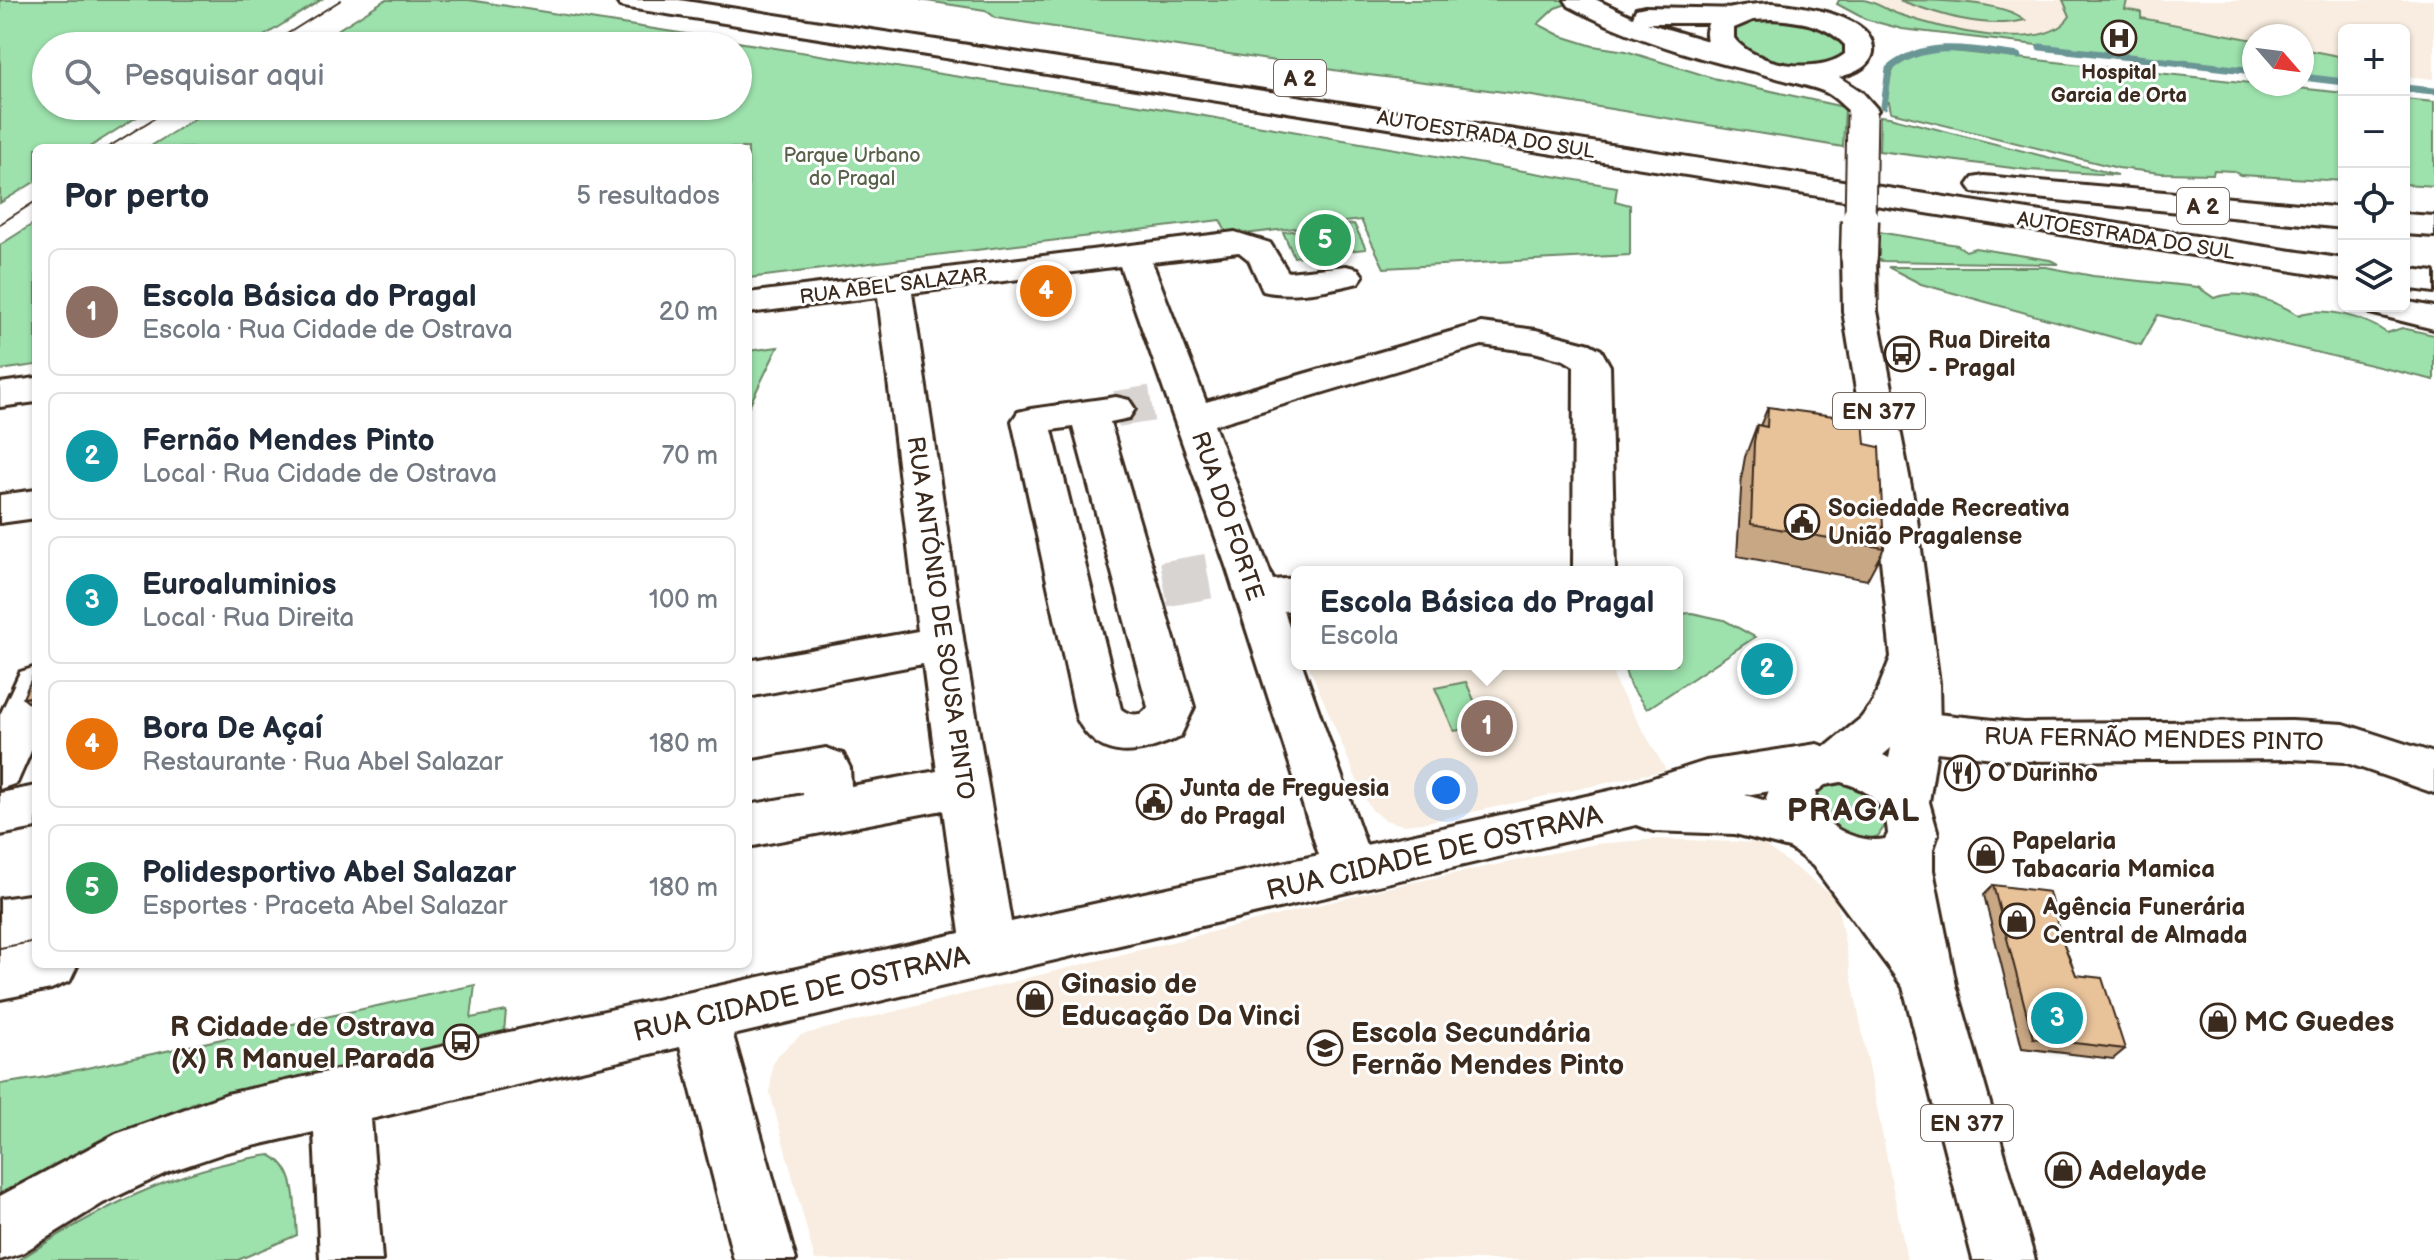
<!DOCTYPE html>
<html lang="pt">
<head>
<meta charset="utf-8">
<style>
	:root { --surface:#fff; --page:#f6f6f7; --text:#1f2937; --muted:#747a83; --line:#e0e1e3; --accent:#0f766e }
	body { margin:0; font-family:"Balsamiq Sans",sans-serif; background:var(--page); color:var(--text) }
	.controls { position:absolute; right:24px; top:24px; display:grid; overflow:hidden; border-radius:12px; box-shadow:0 2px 6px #0004 }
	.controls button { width:72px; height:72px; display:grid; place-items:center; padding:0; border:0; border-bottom:2px solid var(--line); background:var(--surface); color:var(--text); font:40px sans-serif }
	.compass { position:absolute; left:2242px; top:24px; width:72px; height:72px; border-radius:50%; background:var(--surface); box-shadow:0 2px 6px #0004; rotate:118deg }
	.you { position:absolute; left:1446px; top:790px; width:28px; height:28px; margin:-20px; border:6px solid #fff; border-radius:50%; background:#1a73e8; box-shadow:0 0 0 12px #1a73e833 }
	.badge { display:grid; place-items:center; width:52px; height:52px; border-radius:50%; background:var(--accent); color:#fff; font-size:26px; font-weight:700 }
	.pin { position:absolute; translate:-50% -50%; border:4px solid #fff; box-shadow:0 2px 8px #0006 }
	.popup { position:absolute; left:1291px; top:566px; width:392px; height:104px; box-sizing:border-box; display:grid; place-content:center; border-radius:12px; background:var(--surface); filter:drop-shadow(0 2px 6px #0005); font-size:26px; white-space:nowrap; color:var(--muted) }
	.popup b { font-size:30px; color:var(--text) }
	.popup::after { content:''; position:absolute; left:50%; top:100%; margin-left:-16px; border:16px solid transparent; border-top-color:var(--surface) }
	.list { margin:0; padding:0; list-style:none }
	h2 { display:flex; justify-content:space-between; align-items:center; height:104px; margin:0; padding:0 32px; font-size:34px }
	h2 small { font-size:26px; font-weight:400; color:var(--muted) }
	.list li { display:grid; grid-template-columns:52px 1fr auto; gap:24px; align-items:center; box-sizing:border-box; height:128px; margin:0 16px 16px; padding:0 16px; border:2px solid var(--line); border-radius:12px }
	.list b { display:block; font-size:30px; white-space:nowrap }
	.list p { margin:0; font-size:26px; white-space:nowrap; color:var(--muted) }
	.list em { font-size:26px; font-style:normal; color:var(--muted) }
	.icon { flex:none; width:44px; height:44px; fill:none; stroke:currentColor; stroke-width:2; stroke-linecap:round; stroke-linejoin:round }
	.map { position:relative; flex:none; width:2434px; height:1260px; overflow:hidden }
	.search { position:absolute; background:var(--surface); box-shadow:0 2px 6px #0004; left:32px; top:32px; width:720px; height:88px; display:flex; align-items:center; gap:20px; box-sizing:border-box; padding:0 28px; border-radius:44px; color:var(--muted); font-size:30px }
	.panel { position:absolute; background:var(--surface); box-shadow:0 2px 6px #0004; left:32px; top:144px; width:720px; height:824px; border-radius:12px }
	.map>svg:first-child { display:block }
	.built { fill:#f8ede0 }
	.green { fill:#9de1ad; stroke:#6c8666; stroke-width:2 }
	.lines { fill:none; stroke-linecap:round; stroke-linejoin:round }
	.stream { stroke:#6b9595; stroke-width:7 }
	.minor-tunnel-far1 { stroke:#d8d4d2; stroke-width:36; stroke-dasharray:36 18; stroke-linecap:butt }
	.minor-tunnel { stroke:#d8d4d2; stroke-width:45; stroke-dasharray:45 22; stroke-linecap:butt }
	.minor-casing { stroke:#3b2a1e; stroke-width:6 }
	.major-casing { stroke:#3b2a1e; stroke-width:6 }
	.highway-casing { stroke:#3b2a1e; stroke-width:6 }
	.minor { fill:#fff; fill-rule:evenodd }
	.major { fill:#fff; fill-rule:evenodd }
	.highway { fill:#fff; fill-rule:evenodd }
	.tram { stroke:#3b2a1e; stroke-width:2 }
	.major-bridge-far1-casing { stroke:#3b2a1e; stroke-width:33; stroke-linecap:butt }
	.major-bridge-casing { stroke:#3b2a1e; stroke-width:41; stroke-linecap:butt }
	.major-bridge-far1 { stroke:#fff; stroke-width:29 }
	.major-bridge { stroke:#fff; stroke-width:36 }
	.wall { fill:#c8a784; stroke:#3b2a1e; stroke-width:2 }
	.shaded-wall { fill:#a2886b; stroke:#3b2a1e; stroke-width:2 }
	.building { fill:#e8c299; stroke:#3b2a1e; stroke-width:2 }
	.labels { text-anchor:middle; stroke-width:6; stroke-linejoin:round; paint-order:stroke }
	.far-poi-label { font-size:20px; font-weight:bold; fill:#3b2a1e; stroke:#fff }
	.far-street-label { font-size:20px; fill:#3b2a1e; stroke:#fff }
	.far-park-label { font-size:20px; fill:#586149; stroke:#fff }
	.shield { fill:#fff; stroke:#766a62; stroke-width:2 }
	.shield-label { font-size:22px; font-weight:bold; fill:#3b2a1e }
	.poi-label { font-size:24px; font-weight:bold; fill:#3b2a1e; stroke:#fff; text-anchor:start }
	.street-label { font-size:24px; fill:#3b2a1e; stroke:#fff }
	.near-street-label { font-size:28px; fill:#3b2a1e; stroke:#fff }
	.near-poi-label { font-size:28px; font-weight:bold; fill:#3b2a1e; stroke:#fff; text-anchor:start }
	.district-label { font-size:32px; font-weight:bold; letter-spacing:2px; fill:#3b2a1e; stroke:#fff }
</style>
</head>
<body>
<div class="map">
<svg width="2434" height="1260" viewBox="0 0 2434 1260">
	<rect width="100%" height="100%" fill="#fff"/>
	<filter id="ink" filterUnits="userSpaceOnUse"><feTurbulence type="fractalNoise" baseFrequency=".0125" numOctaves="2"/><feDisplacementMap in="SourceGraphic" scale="16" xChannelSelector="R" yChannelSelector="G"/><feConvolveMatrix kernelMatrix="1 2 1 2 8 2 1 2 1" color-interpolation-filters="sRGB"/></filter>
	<g filter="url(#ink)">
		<g class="built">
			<polygon points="1839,0 2434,0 2434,79 2404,76 2404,30 2344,30 2344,70 2302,64 2302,36 2254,36 2254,57 2050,45 1888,26 1845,10 1837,4"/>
			<polygon points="1308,664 1611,664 1615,682 1666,770 1422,823 1403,825 1385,820 1372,810 1364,797"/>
			<polygon points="1658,839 1762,843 1836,898 1907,1260 815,1260 770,1093 772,1066 778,1055 801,1035 1386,888 1595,844"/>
		</g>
		<g class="green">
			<polygon points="0,0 321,0 248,46 46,46 46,106 154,106 88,148 36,148 36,181 0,203"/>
			<polygon points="385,0 469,0 1152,107 1617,187 1615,201 1630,205 1630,255 1384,268 1361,220 1228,236 1220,220 748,278 748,148 148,148 215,106 738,106 738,46 312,46"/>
			<polygon points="920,0 1564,0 1570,3 1555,8 1538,24 1561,36 1593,46 1626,51 1713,78 1839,106 1845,108 1843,147 1520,94 1353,73 996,18 985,10"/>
			<path d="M1839,0C1847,0 1856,0 1864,0C1875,2 1887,10 1898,14C1935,27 2045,57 2070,16L2063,0H2127L2125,9L2141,12V18L2254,40V71L1902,29L1865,19L1837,4Z"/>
			<path d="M1899,0C1931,0 2001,0 2025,20C1985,30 1937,14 1899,0Z"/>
			<path d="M1766,15L1815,22L1845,43V51C1823,80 1760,62 1737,43L1734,31L1743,22Z"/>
			<polygon points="2302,49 2344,57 2344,81 2302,77"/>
			<path d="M1944,50L2344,93V181L2240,175L2233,171L2214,170L2213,174L2161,173L2118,168L1891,112L1889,102H1886C1890,59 1900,52 1944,50Z"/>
			<polygon points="2404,99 2434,102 2434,186 2404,184"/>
			<polygon points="1880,116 1889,117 2118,175 2028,170 1879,151"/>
			<polygon points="36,222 36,365 0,370 0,245"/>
			<polygon points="1354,224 1366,249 1294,257 1283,232"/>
			<polygon points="1878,232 1957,245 1966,251 1975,248 2050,260 2059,264 1881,261 1878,259"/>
			<path d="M1888,267H2046L2093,276L2198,287L2214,298C2239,288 2276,301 2298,315C2323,305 2366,318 2387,333L2402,328L2434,335V380L2158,315L2141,345L1921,284Z"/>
			<polygon points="778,347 748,408 748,351"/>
			<polygon points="1692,613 1724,620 1755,637 1647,709 1630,686 1623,664 1677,664 1677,614"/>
			<polygon points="1466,682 1485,725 1454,731 1435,688"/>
			<path d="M1839,782C1866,785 1878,797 1888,821L1878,836C1841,853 1784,793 1839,782Z"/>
			<polygon points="475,985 471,1018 506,1011 504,1032 196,1102 99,1142 0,1199 0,1084 40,1078"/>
			<path d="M270,1155C299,1169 294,1207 297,1235L238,1260H19C95,1210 179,1167 270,1155Z"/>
		</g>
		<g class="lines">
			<g class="stream">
				<polyline points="2040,47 2254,71"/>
				<polyline points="2302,77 2344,82"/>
				<polyline points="2404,88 2434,91"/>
				<path d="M1884,106L1889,69C1926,38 1974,50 2018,56"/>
			</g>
			<polyline class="minor-tunnel-far1" points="1116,409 1167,401"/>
			<polyline class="minor-tunnel" points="1164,584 1226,573"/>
			<g class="minor-casing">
				<g id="minor">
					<path d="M1565,0H1597L1633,17L1636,9L1645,7L1744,9L1748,15L1744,21L1735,23H1647L1762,57L1766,63L1762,69L1752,71C1688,56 1626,37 1569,6Z"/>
					<path d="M1235,232L1270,243L1288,272L1346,266L1358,269L1363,276L1358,283C1330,290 1291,298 1263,291L1249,260L1239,252L1152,262L1206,402L1481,323L1536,330L1590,344L1601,350L1610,366L1615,572H1573L1574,366L1564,360L1534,352L1482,345L1214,425L1273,580L1297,578V610L1284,611L1297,649V664H1302L1366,845L1622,788L1706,761L1817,744L1834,750L1841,764L1834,778L1817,784L1745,795L1822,816L1829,831L1822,846L1804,852L1735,834L1653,831L1636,825L733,1035L796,1260H734L680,1047L371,1119L382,1260H320L314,1132L227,1152L168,1172L103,1203L22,1253L0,1260V1196L116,1134L227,1094L960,933L943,810L748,847V805L803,795V792L748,802V762L826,748L843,754L850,768L851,786L937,771L923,664L748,697V661L918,631L878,297L748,313V293ZM1120,266L1227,569L1319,855L1011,922L964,644L912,293Z"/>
					<polygon points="36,378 36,402 0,407 0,383"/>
					<path d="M1116,397L1129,400L1135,409L1129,418L1110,422L1194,707L1180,737C1140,755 1100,764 1077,719L1012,421L1018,412L1031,409ZM1073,427L1148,707C1143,717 1129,716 1121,709L1052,430Z"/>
					<polygon points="36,490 36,518 0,523 0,495"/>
					<polygon points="36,667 36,740 17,783 0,789 0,715 20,672"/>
					<polygon points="1917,712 2023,723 2292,721 2344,724 2434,753 2434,793 2344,762 2292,759 2023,761 1917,750 1900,744 1894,731 1900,718"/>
					<polygon points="36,786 36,828 0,835 0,793"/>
					<polygon points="36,894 36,940 0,947 0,899"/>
					<polygon points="36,942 36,964 78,964 70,981 51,989 0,999 0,949"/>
				</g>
			</g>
			<g class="major-casing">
				<g id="major">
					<path d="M1772,3C1797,5 1877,15 1873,52C1871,67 1852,74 1839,77L1862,92L1878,110L1873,116C1851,122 1845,103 1827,93C1804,80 1689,69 1708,24C1716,6 1755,4 1772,3ZM1772,19C1799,21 1826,24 1845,45V54C1818,75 1755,66 1734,38V28L1753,20Z"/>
					<path d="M1859,246L1871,249L1876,256L1877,311L1916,512L1939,683L1940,731L1929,802L1938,834L1933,849V870L1956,985L2035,1260H1973L1903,987L1813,866L1790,848L1771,816L1766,798L1778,767L1794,755L1828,745L1861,718L1873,702L1891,657L1876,512L1843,311L1842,256L1847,249ZM1891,748L1889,758L1883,755ZM1841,782C1868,789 1887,804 1888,834L1885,839C1859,845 1811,824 1816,792L1825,785Z"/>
				</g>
			</g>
			<g class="highway-casing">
				<g id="highway">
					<polygon points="616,0 679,0 2344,259 2344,279 629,8 620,6"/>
					<polygon points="1984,176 2344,208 2344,228 1973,192 1968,185 1973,178"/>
					<polygon points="2404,214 2434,216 2434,236 2404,234"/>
					<polygon points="2404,268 2434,272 2434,292 2404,288"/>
					<polygon points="2404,301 2434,307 2434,329 2370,313 2365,306 2404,306"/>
				</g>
			</g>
			<use href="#minor" class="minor"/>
			<use href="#major" class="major"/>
			<use href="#highway" class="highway"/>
			<g class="tram">
				<polyline points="268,46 341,0"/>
				<polyline points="107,148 174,106"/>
				<polyline points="0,224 36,201"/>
			</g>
			<g class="major-bridge-far1-casing">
				<polyline id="major-bridge-far1" points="1860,222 1862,114"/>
			</g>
			<g class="major-bridge-casing">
				<polyline id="major-bridge" points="1859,256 1860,220"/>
			</g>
			<use href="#major-bridge-far1" class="major-bridge-far1"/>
			<use href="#major-bridge" class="major-bridge"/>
		</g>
		<g class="wall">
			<polygon points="1768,407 1865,444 1884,548 1867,580 1737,556 1742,474 1745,457 1757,425 1760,426"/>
			<polygon points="1993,885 2061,937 2076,975 2125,1049 2113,1059 2022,1048 1984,895"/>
		</g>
		<polygon class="shaded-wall" points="36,696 36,709 23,698"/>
		<g class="building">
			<polygon points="1768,407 1863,420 1865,444 1879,447 1884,548 1751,524 1754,442 1757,425 1767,427"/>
			<polygon points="36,669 36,696 23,698"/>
			<polygon points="1993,885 2049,892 2061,937 2076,975 2102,978 2125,1049 2033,1038"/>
		</g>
	</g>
	<defs>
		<g id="hospital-ring" transform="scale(1.8)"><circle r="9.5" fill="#fff" stroke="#3b2a1e" stroke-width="1.5"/><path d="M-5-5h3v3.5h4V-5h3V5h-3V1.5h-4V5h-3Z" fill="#3b2a1e"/></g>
		<g id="bus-ring" transform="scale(1.8)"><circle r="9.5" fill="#fff" stroke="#3b2a1e" stroke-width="1.5"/><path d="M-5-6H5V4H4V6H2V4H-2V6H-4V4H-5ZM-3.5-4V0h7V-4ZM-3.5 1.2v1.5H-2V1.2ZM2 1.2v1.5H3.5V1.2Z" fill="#3b2a1e"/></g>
		<g id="civic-ring" transform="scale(1.8)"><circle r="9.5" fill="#fff" stroke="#3b2a1e" stroke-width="1.5"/><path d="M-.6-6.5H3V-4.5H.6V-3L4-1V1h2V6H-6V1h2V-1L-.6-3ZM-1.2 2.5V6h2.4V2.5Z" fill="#3b2a1e"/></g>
		<g id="restaurant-ring" transform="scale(1.8)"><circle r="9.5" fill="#fff" stroke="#3b2a1e" stroke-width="1.5"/><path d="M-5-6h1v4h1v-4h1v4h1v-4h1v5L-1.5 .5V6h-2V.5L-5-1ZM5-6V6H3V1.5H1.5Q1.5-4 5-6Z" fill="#3b2a1e"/></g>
		<g id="shop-ring" transform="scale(1.8)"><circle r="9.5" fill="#fff" stroke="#3b2a1e" stroke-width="1.5"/><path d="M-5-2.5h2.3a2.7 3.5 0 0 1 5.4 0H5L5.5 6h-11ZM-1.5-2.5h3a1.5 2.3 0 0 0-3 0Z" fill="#3b2a1e"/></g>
		<g id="school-ring" transform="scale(1.8)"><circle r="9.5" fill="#fff" stroke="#3b2a1e" stroke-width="1.5"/><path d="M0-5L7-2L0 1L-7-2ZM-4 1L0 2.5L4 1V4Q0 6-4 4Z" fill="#3b2a1e"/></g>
	</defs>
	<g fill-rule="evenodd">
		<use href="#hospital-ring" x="2119" y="38"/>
		<use href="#bus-ring" x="1902" y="354"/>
		<use href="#civic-ring" x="1802" y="522"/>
		<use href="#restaurant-ring" x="1962" y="773"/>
		<use href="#civic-ring" x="1154" y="802"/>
		<use href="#shop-ring" x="1986" y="855"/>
		<use href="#shop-ring" x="2017" y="921"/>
		<use href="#shop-ring" x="1035" y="999"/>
		<use href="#shop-ring" x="2218" y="1021"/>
		<use href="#bus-ring" x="461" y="1042"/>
		<use href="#school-ring" x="1325" y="1048"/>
		<use href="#shop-ring" x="2063" y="1170"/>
	</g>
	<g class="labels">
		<g class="far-poi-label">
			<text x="2119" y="79">Hospital<tspan x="2119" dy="23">Garcia de Orta</tspan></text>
		</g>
		<g class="far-street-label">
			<text transform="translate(1486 134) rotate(9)" y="7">AUTOESTRADA DO SUL</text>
			<text transform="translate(2126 235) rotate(9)" y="7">AUTOESTRADA DO SUL</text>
			<text transform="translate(893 285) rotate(-7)" y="7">RUA ABEL SALAZAR</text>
		</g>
		<g class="far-park-label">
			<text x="852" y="162">Parque Urbano<tspan x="852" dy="23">do Pragal</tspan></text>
		</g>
		<g class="shield">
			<rect x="1274" y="60" width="52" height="36" rx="6"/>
			<rect x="2177" y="188" width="52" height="36" rx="6"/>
			<rect x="1833" y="393" width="92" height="36" rx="6"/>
			<rect x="1921" y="1105" width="92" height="36" rx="6"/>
		</g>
		<g class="shield-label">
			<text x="1300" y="86">A 2</text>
			<text x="2203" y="214">A 2</text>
			<text x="1879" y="419">EN 377</text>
			<text x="1967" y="1131">EN 377</text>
		</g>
		<g class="poi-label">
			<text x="1928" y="348">Rua Direita<tspan x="1928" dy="28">- Pragal</tspan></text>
			<text x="1828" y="516">Sociedade Recreativa<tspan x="1828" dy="28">União Pragalense</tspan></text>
			<text x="1988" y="781">O Durinho</text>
			<text x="1180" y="796">Junta de Freguesia<tspan x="1180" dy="28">do Pragal</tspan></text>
			<text x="2012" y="849">Papelaria<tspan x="2012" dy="28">Tabacaria Mamica</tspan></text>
			<text x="2043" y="915">Agência Funerária<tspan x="2043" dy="28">Central de Almada</tspan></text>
		</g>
		<g class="street-label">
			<text transform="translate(1228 516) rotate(71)" y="8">RUA DO FORTE</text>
			<text transform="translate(941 618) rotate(82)" y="8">RUA ANTÓNIO DE SOUSA PINTO</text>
			<text transform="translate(2154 739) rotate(1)" y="8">RUA FERNÃO MENDES PINTO</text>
		</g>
		<g class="near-street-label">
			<text transform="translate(1434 852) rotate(-13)" y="10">RUA CIDADE DE OSTRAVA</text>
			<text transform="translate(801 993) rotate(-13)" y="10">RUA CIDADE DE OSTRAVA</text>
		</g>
		<g class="near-poi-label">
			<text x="1061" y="993">Ginasio de<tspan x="1061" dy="32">Educação Da Vinci</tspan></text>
			<text x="2244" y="1031">MC Guedes</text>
			<text x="435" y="1036" text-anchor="end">R Cidade de Ostrava<tspan x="435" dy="32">(X) R Manuel Parada</tspan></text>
			<text x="1351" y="1042">Escola Secundária<tspan x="1351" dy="32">Fernão Mendes Pinto</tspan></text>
			<text x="2089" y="1180">Adelayde</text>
		</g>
		<g class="district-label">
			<text x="1854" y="821">PRAGAL</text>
		</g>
	</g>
</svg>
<div class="controls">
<button>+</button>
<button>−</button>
<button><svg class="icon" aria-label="locate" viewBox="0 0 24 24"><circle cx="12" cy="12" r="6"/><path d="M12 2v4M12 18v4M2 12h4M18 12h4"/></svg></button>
<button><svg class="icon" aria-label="layers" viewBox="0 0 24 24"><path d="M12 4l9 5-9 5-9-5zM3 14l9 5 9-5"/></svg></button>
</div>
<svg class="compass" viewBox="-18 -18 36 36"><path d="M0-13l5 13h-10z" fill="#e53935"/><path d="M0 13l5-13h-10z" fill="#747a83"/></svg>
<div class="you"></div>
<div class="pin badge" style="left:1487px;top:726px;background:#8d6e63">1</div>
<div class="popup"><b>Escola Básica do Pragal</b>Escola</div>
<div class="pin badge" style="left:1767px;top:669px;background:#0f9aa8">2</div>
<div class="pin badge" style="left:2057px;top:1018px;background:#0f9aa8">3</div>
<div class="pin badge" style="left:1046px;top:291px;background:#e8710a">4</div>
<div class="pin badge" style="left:1325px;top:240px;background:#2e9e5b">5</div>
<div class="search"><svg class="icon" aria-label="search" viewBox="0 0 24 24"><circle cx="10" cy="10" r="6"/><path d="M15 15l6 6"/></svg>Pesquisar aqui</div>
<section class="panel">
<h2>Por perto<small>5 resultados</small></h2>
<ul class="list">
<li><span class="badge" style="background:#8d6e63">1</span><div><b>Escola Básica do Pragal</b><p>Escola · Rua Cidade de Ostrava</p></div><em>20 m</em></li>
<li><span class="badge" style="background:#0f9aa8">2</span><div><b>Fernão Mendes Pinto</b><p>Local · Rua Cidade de Ostrava</p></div><em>70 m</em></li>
<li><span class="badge" style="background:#0f9aa8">3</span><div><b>Euroaluminios</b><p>Local · Rua Direita</p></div><em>100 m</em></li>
<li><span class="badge" style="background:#e8710a">4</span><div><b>Bora De Açaí</b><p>Restaurante · Rua Abel Salazar</p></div><em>180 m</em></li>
<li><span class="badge" style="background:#2e9e5b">5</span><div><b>Polidesportivo Abel Salazar</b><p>Esportes · Praceta Abel Salazar</p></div><em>180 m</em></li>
</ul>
</section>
</div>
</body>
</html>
